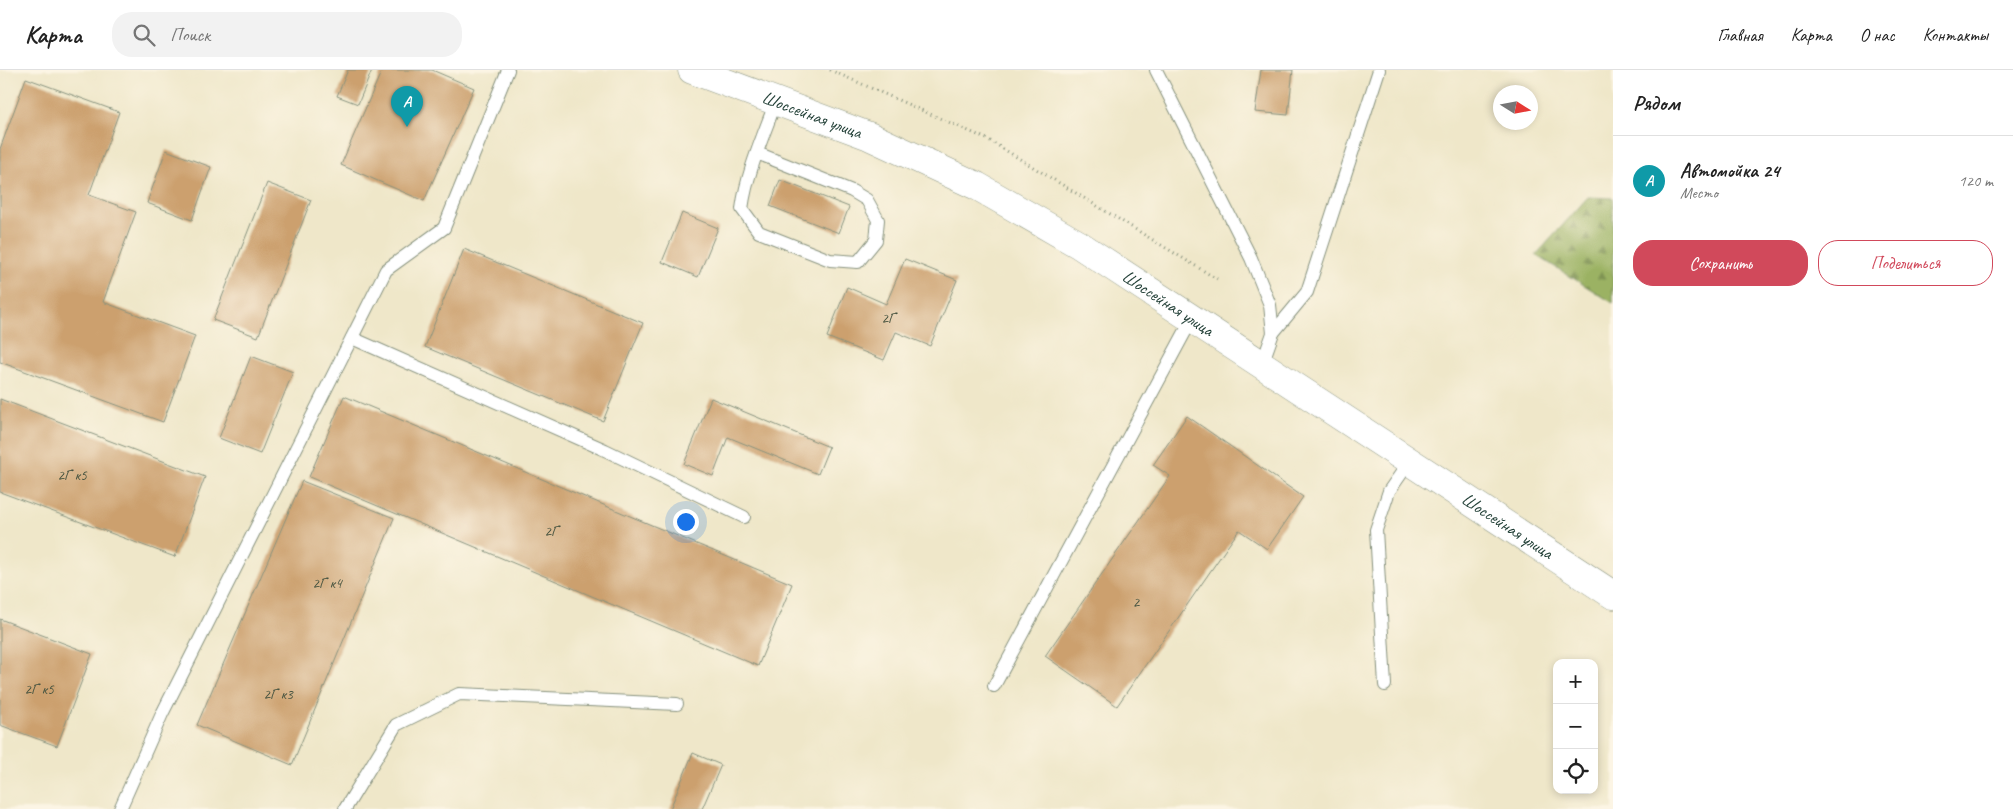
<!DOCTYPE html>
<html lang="ru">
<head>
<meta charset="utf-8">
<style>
	:root { --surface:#fff; --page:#f2f2f2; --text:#222; --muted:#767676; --line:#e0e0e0; --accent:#d1495b }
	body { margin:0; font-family:Caveat,sans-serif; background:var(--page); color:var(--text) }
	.controls { position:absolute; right:15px; bottom:15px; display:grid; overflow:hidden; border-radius:10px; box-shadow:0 2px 8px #0003 }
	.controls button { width:45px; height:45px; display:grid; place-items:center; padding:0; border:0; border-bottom:1px solid var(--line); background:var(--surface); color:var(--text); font:25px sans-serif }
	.compass { position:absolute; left:1493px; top:15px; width:45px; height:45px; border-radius:50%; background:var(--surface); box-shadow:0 2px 8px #0003; rotate:101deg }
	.you { position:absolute; left:685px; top:451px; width:18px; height:18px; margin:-12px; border:4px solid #fff; border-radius:50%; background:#1a73e8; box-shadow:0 0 0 8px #1a73e833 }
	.badge { display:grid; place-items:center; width:32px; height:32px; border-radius:50%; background:var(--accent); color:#fff; font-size:16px; font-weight:700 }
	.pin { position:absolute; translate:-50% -41px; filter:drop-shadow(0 1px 2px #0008) }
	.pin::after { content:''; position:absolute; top:26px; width:18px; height:15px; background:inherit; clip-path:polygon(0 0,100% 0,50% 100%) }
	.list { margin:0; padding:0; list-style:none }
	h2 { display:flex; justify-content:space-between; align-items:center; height:65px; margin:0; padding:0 20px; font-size:21px }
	h2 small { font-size:16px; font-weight:400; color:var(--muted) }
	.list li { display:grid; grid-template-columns:32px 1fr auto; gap:15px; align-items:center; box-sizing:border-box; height:90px; padding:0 20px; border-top:1px solid var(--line) }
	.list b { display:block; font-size:19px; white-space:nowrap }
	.list p { margin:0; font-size:16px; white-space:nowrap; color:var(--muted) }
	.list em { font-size:16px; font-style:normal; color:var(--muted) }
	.actions { display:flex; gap:10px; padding:15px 20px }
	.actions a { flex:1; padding:11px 0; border:1px solid var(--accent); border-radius:20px; text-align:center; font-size:18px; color:var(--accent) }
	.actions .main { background:var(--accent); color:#fff }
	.icon { flex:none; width:28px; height:28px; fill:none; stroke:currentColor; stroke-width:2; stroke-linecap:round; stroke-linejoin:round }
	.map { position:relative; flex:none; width:1613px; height:739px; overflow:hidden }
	header { display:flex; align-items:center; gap:30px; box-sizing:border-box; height:70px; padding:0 25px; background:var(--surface); border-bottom:1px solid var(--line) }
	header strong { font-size:24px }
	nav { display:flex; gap:28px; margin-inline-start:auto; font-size:18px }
	.search { width:350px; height:45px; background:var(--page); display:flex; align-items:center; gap:12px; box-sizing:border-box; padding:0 18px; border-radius:20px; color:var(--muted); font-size:19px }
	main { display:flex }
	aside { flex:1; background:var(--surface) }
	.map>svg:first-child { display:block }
	.forest { fill:url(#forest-firs); stroke:#5d784c }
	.building { fill:#cca06e }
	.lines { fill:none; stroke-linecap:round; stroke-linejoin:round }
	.service-casing { stroke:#87927e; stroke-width:14 }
	.secondary-casing { stroke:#87927e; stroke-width:29 }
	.path { stroke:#87927e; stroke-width:3; stroke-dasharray:1 4; stroke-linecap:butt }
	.service { stroke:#fff; stroke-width:12 }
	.secondary { stroke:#fff; stroke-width:28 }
	.labels { text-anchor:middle; stroke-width:4; stroke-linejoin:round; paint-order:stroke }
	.number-label { font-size:15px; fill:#4a5642 }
	.street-label { font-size:18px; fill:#1f3d34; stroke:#fcf5e5 }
</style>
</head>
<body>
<header>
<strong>Карта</strong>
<div class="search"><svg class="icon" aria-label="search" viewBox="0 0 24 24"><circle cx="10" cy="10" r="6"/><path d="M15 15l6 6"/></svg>Поиск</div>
<nav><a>Главная</a><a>Карта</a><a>О нас</a><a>Контакты</a></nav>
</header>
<main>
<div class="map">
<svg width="1613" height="739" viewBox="0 0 1613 739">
	<defs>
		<pattern id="forest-firs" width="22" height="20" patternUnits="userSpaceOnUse" patternTransform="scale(1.25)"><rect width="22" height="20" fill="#9bb263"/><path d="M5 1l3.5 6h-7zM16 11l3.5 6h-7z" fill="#7e9252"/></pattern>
	</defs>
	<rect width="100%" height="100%" fill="#fcf5e5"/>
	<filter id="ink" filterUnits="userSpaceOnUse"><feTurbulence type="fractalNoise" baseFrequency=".02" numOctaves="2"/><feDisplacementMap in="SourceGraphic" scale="10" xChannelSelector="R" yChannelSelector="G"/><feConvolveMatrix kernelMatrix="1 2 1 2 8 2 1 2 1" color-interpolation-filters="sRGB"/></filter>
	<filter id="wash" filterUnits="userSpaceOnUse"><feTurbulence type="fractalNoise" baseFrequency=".0096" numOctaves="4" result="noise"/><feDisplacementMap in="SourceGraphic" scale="20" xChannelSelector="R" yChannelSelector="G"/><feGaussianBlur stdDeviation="1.12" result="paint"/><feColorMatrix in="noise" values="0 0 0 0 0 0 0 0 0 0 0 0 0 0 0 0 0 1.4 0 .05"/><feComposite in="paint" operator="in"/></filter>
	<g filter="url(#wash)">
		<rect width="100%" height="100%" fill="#efe7c9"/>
		<polygon class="forest" points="1588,127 1613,128 1613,233 1536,185"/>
		<g id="blocks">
			<g class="building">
				<polygon points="348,0 372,0 358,34 337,26"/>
				<polygon points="382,0 432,0 474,18 424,131 341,95"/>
				<polygon points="1261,0 1293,0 1288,45 1255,42"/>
				<polygon points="26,8 119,42 89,125 136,142 103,232 195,266 163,352 0,292 0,79"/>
				<polygon points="166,80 211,97 192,150 147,133"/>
				<polygon points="780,110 849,137 839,163 770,136"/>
				<polygon points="267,113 311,130 258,267 213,250"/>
				<polygon points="682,143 718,158 698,207 662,192"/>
				<polygon points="464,179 643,253 603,351 425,277"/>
				<polygon points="905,189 957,210 930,276 896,262 884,290 827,267 847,217 886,234"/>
				<polygon points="251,286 293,302 260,384 219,368"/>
				<polygon points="344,326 792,514 758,596 309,407"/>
				<polygon points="711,328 829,377 818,404 728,367 713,406 684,394"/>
				<polygon points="0,329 205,407 175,487 0,422"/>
				<polygon points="1187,346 1303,427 1267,479 1239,460 1117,636 1045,586 1170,406 1153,395"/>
				<polygon points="302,411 394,448 292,695 197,655"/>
				<polygon points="0,549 92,584 57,676 0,655"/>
				<polygon points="693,683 721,695 702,739 670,739"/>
			</g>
		</g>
	</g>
	<g filter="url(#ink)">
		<use href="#blocks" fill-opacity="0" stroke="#87927e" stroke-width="1"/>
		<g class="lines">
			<g class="service-casing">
				<g id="service">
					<polyline points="1156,0 1251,188 1270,235 1273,263 1262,294"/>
					<path d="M757,83L852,121L867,130L878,150L876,170L858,192L830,190L759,162L742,139C747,102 763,67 776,31"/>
					<polyline points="1273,263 1307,222 1379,0"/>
					<polyline points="352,268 605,380 744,447"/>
					<polyline points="1385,615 1376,460 1389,421 1410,391"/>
					<polyline points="994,616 1192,249"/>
					<polyline points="120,739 162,644 386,200 444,158 508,0"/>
					<polyline points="345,739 396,655 459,624 677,634"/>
				</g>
			</g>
			<g class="secondary-casing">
				<g id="secondary">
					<path id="s1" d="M692,0L869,66L977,116L1078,174L1613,525"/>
				</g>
			</g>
			<polyline class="path" points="830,0 987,69 1217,209"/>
			<use href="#service" class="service"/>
			<use href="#secondary" class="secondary"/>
		</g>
	</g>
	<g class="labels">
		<g class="number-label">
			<text x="888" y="253">2Г</text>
			<text x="72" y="410">2Г к5</text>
			<text x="551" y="466">2Г</text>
			<text x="327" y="518">2Г к4</text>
			<text x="1136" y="537">2</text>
			<text x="39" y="624">2Г к5</text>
			<text x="278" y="629">2Г к3</text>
		</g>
		<g class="street-label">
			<text dy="6" stroke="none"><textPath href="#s1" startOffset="128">Шоссейная улица</textPath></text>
			<text dy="6" stroke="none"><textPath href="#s1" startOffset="532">Шоссейная улица</textPath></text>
			<text dy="6" stroke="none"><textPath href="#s1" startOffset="938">Шоссейная улица</textPath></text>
		</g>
	</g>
</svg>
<div class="controls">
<button>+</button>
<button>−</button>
<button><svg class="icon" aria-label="locate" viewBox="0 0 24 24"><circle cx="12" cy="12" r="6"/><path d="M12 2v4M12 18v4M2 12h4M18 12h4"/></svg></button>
</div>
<svg class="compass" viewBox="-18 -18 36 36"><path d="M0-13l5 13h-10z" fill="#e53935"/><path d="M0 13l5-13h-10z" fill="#767676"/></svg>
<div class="you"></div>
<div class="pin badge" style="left:407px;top:57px;background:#0f9aa8">A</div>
</div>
<aside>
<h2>Рядом<small></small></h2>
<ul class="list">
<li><span class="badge" style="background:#0f9aa8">A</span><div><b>Автомойка 24</b><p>Место</p></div><em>120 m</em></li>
</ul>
<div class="actions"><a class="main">Сохранить</a><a>Поделиться</a></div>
</aside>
</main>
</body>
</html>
